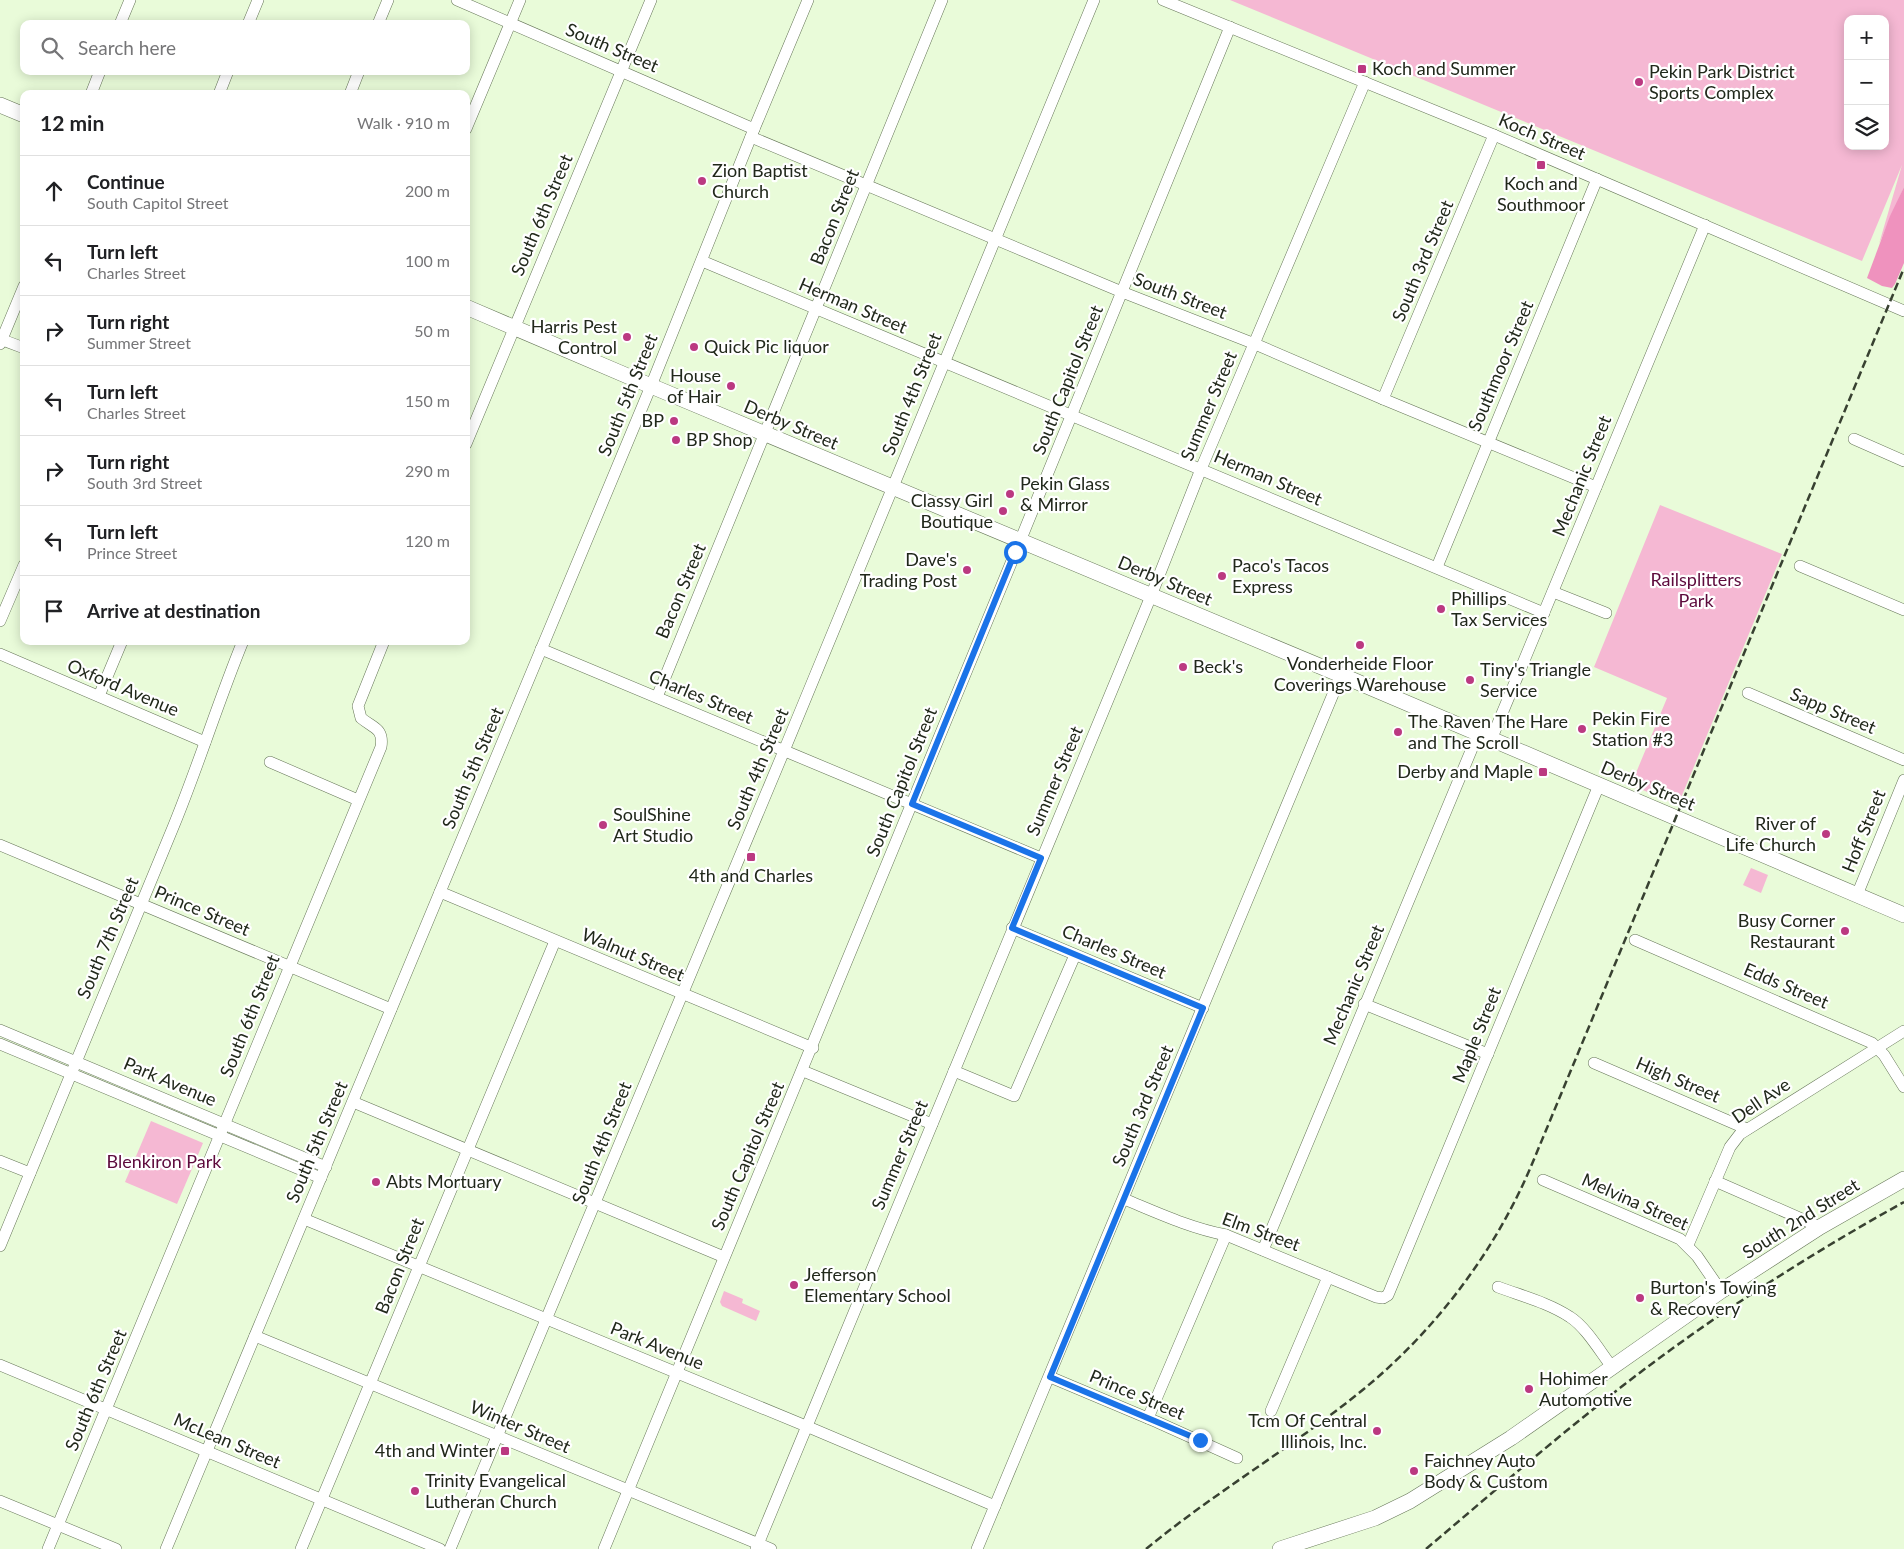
<!DOCTYPE html>
<html lang="en">
<head>
<meta charset="utf-8">
<style>
	:root { --surface:#fff; --page:#f2f2f2; --text:#202124; --muted:#757577; --line:#e0e0e0 }
	body { margin:0; font-family:Lato,sans-serif; background:var(--page); color:var(--text) }
	.controls { position:absolute; right:15px; top:15px; display:grid; overflow:hidden; border-radius:10px; box-shadow:0 2px 12px #0003 }
	.controls button { width:45px; height:45px; display:grid; place-items:center; padding:0; border:0; border-bottom:1px solid var(--line); background:var(--surface); color:var(--text); font:25px sans-serif }
	.stop { position:absolute; width:15px; height:15px; margin:-11px; border:4px solid #1a73e8; border-radius:50%; background:#fff }
	.stop.end { background:#1a73e8; border-color:#fff; box-shadow:0 1px 5px #0008 }
	.list { margin:0; padding:0; list-style:none }
	h2 { display:flex; justify-content:space-between; align-items:center; height:65px; margin:0; padding:0 20px; font-size:21px }
	h2 small { font-size:16px; font-weight:400; color:var(--muted) }
	.list li { display:grid; grid-template-columns:32px 1fr auto; gap:15px; align-items:center; box-sizing:border-box; height:70px; padding:0 20px; border-top:1px solid var(--line) }
	.list b { display:block; font-size:19px; white-space:nowrap }
	.list p { margin:0; font-size:16px; white-space:nowrap; color:var(--muted) }
	.list em { font-size:16px; font-style:normal; color:var(--muted) }
	.icon { flex:none; width:28px; height:28px; fill:none; stroke:currentColor; stroke-width:2; stroke-linecap:round; stroke-linejoin:round }
	.map { position:relative; flex:none; width:1904px; height:1549px; overflow:hidden }
	.search { position:absolute; background:var(--surface); box-shadow:0 2px 12px #0003; left:20px; top:20px; width:450px; height:55px; display:flex; align-items:center; gap:12px; box-sizing:border-box; padding:0 18px; border-radius:10px; color:var(--muted); font-size:19px }
	.panel { position:absolute; background:var(--surface); box-shadow:0 2px 12px #0003; left:20px; top:90px; width:450px; height:555px; border-radius:10px }
	.map>svg:first-child { display:block }
	.green { fill:#f5b8d3; fill-rule:evenodd }
	.forest { fill:#ef92be }
	.lines { fill:none; stroke-linecap:round; stroke-linejoin:round }
	.minor-casing { stroke:#667658; stroke-width:12 }
	.major-casing { stroke:#667658; stroke-width:16 }
	.minor { stroke:#fff; stroke-width:11 }
	.major { stroke:#fff; stroke-width:15 }
	.rail { stroke:#384131; stroke-width:2.5; stroke-dasharray:8 4; stroke-linecap:butt }
	.route { stroke:#1a73e8; stroke-width:6 }
	.poi-dot { fill:#bb3981; stroke:#fff; stroke-width:2 }
	.labels { text-anchor:middle; stroke-width:4.5; stroke-linejoin:round; paint-order:stroke }
	.street-label { font-size:18px; fill:#21281b; stroke:#fff }
	.poi-label { font-size:18px; fill:#21281b; stroke:#fff; text-anchor:start }
	.park-label { font-size:18px; fill:#5d0a3c; stroke:#fff }
</style>
</head>
<body>
<div class="map">
<svg width="1904" height="1549" viewBox="0 0 1904 1549">
	<rect width="100%" height="100%" fill="#e9fbd9"/>
	<g class="green">
		<path d="M1230,0H1904V187L1879,244L1902,165L1862,261ZM1848,19H1885V146H1848Z"/>
		<polygon points="1660,505 1782,554 1678,805 1631,785 1667,698 1594,667"/>
		<polygon points="1751,868 1768,875 1761,893 1743,885"/>
		<polygon points="151,1121 203,1143 177,1204 125,1182"/>
		<polygon points="724,1291 743,1299 742,1303 760,1311 756,1321 722,1306 720,1302"/>
	</g>
	<polygon class="forest" points="1904,187 1904,263 1895,284 1892,288 1882,286 1867,278 1890,216"/>
	<g class="lines">
		<g class="minor-casing">
			<g id="minor">
				<polyline points="457,0 754,129"/>
				<polyline points="1163,0 1494,135 1904,311"/>
				<polyline points="120,24 130,0"/>
				<polyline points="248,24 258,0"/>
				<polyline points="378,24 388,0"/>
				<polyline points="91,94 100,71"/>
				<polyline points="219,94 228,71"/>
				<polyline points="350,94 359,71"/>
				<polyline points="466,129 520,0"/>
				<polyline points="751,137 1122,292 1255,344 1383,399 1596,487"/>
				<polyline points="702,261 1544,613"/>
				<polyline points="0,339 24,348"/>
				<polyline points="0,344 24,286"/>
				<polyline points="1383,399 1494,135"/>
				<polyline points="1854,439 1904,461"/>
				<polyline points="466,444 651,0"/>
				<polyline points="1800,566 1904,610"/>
				<polyline points="1437,567 1597,179"/>
				<polyline points="1553,592 1606,613"/>
				<polyline points="0,621 24,565"/>
				<polyline points="541,649 1041,858"/>
				<polyline points="0,654 205,742"/>
				<polyline points="1748,693 1904,760"/>
				<polyline points="99,696 122,641"/>
				<polyline points="657,697 942,0"/>
				<polyline points="1491,740 1705,225"/>
				<polyline points="270,762 358,800"/>
				<polyline points="0,845 391,1009"/>
				<polyline points="440,892 813,1048"/>
				<polyline points="1857,895 1904,780"/>
				<polyline points="1012,928 1203,1008"/>
				<polyline points="1635,940 1872,1043 1884,1055 1904,1087"/>
				<polyline points="1364,1004 1488,1054"/>
				<polyline points="0,1030 326,1167"/>
				<polyline points="0,1044 321,1178"/>
				<polyline points="1594,1063 1747,1129"/>
				<polyline points="803,1071 932,1124"/>
				<polyline points="954,1071 1014,1096 1075,955"/>
				<polyline points="353,1102 724,1257"/>
				<polyline points="0,1161 30,1173"/>
				<polyline points="1543,1180 1680,1239 1697,1256 1721,1291"/>
				<polyline points="1715,1181 1820,1227"/>
				<path d="M1124,1199C1158,1213 1190,1228 1226,1235L1376,1297L1383,1298L1388,1295L1599,785"/>
				<polyline points="304,1219 806,1426 995,1506"/>
				<polyline points="1688,1245 1730,1147 1740,1134 1904,1031"/>
				<path d="M0,1246L174,825C199,764 218,702 243,641"/>
				<polyline points="1263,1250 1478,734"/>
				<path d="M1498,1287C1522,1296 1549,1303 1570,1317C1586,1327 1601,1353 1612,1367"/>
				<polyline points="255,1336 771,1549"/>
				<polyline points="0,1365 440,1549"/>
				<polyline points="1050,1377 1157,1422 1237,1458"/>
				<polyline points="1271,1411 1328,1277"/>
				<polyline points="1148,1418 1226,1235"/>
				<polyline points="0,1501 116,1549"/>
				<path d="M48,1549L381,747C384,728 373,728 361,718L358,706L384,641"/>
				<polyline points="166,1549 651,386 754,129 808,0"/>
				<polyline points="301,1549 555,941"/>
				<path d="M450,1549C669,1034 880,517 1094,0"/>
				<path d="M604,1549C815,1043 1023,535 1230,27"/>
				<polyline points="756,1549 1151,596 1201,469 1365,82"/>
				<polyline points="977,1549 1341,675"/>
			</g>
		</g>
		<g class="major-casing">
			<g id="major">
				<polyline points="0,105 24,115"/>
				<polyline points="466,307 651,386 1341,675 1904,915"/>
				<polyline points="1280,1549 1375,1518 1410,1501 1511,1438 1721,1291 1820,1227 1904,1179"/>
			</g>
		</g>
		<use href="#minor" class="minor"/>
		<use href="#major" class="major"/>
		<g class="rail">
			<path d="M1146,1549C1220,1488 1305,1440 1378,1377C1444,1319 1498,1245 1532,1164L1904,268"/>
			<path d="M1426,1549C1492,1493 1557,1437 1625,1384C1713,1316 1807,1256 1904,1202"/>
		</g>
	</g>
	<g class="lines">
		<polyline class="route" points="1015,552 912,804 1041,858 1012,928 1203,1008 1050,1377 1200,1440"/>
	</g>
	<g class="poi-dot">
		<rect x="1357" y="64" width="10" height="10" rx="2.5"/>
		<circle cx="1639" cy="82" r="5"/>
		<rect x="1536" y="160" width="10" height="10" rx="2.5"/>
		<circle cx="702" cy="181" r="5"/>
		<circle cx="627" cy="337" r="5"/>
		<circle cx="694" cy="347" r="5"/>
		<circle cx="731" cy="386" r="5"/>
		<circle cx="674" cy="421" r="5"/>
		<circle cx="676" cy="440" r="5"/>
		<circle cx="1010" cy="494" r="5"/>
		<circle cx="1003" cy="511" r="5"/>
		<circle cx="967" cy="570" r="5"/>
		<circle cx="1222" cy="576" r="5"/>
		<circle cx="1441" cy="609" r="5"/>
		<circle cx="1360" cy="645" r="5"/>
		<circle cx="1183" cy="667" r="5"/>
		<circle cx="1470" cy="680" r="5"/>
		<circle cx="1582" cy="729" r="5"/>
		<circle cx="1398" cy="732" r="5"/>
		<rect x="1538" y="767" width="10" height="10" rx="2.5"/>
		<circle cx="603" cy="825" r="5"/>
		<circle cx="1826" cy="834" r="5"/>
		<rect x="746" y="852" width="10" height="10" rx="2.5"/>
		<circle cx="1845" cy="931" r="5"/>
		<circle cx="376" cy="1182" r="5"/>
		<circle cx="794" cy="1285" r="5"/>
		<circle cx="1640" cy="1298" r="5"/>
		<circle cx="1529" cy="1389" r="5"/>
		<circle cx="1377" cy="1431" r="5"/>
		<rect x="500" y="1446" width="10" height="10" rx="2.5"/>
		<circle cx="1414" cy="1471" r="5"/>
		<circle cx="415" cy="1491" r="5"/>
	</g>
	<g class="labels">
		<g class="street-label">
			<text transform="translate(612 48) rotate(23)" y="6">South Street</text>
			<text transform="translate(1542 137) rotate(23)" y="6">Koch Street</text>
			<text transform="translate(542 215) rotate(-67)" y="6">South 6th Street</text>
			<text transform="translate(835 217) rotate(-68)" y="6">Bacon Street</text>
			<text transform="translate(1423 261) rotate(-67)" y="6">South 3rd Street</text>
			<text transform="translate(1180 296) rotate(21)" y="6">South Street</text>
			<text transform="translate(853 306) rotate(23)" y="6">Herman Street</text>
			<text transform="translate(1501 366) rotate(-67)" y="6">Southmoor Street</text>
			<text transform="translate(1068 380) rotate(-68)" y="6">South Capitol Street</text>
			<text transform="translate(912 394) rotate(-68)" y="6">South 4th Street</text>
			<text transform="translate(628 395) rotate(-68)" y="6">South 5th Street</text>
			<text transform="translate(1209 406) rotate(-67)" y="6">Summer Street</text>
			<text transform="translate(791 425) rotate(23)" y="6">Derby Street</text>
			<text transform="translate(1582 476) rotate(-68)" y="6">Mechanic Street</text>
			<text transform="translate(1268 478) rotate(23)" y="6">Herman Street</text>
			<text transform="translate(1165 581) rotate(23)" y="6">Derby Street</text>
			<text transform="translate(681 591) rotate(-67)" y="6">Bacon Street</text>
			<text transform="translate(123 688) rotate(23)" y="6">Oxford Avenue</text>
			<text transform="translate(701 697) rotate(23)" y="6">Charles Street</text>
			<text transform="translate(1833 711) rotate(23)" y="6">Sapp Street</text>
			<text transform="translate(473 768) rotate(-67)" y="6">South 5th Street</text>
			<text transform="translate(758 769) rotate(-67)" y="6">South 4th Street</text>
			<text transform="translate(1055 781) rotate(-67)" y="6">Summer Street</text>
			<text transform="translate(902 782) rotate(-68)" y="6">South Capitol Street</text>
			<text transform="translate(1648 786) rotate(23)" y="6">Derby Street</text>
			<text transform="translate(1864 831) rotate(-68)" y="6">Hoff Street</text>
			<text transform="translate(202 911) rotate(23)" y="6">Prince Street</text>
			<text transform="translate(108 938) rotate(-67)" y="6">South 7th Street</text>
			<text transform="translate(1114 952) rotate(23)" y="6">Charles Street</text>
			<text transform="translate(633 955) rotate(23)" y="6">Walnut Street</text>
			<text transform="translate(1354 985) rotate(-67)" y="6">Mechanic Street</text>
			<text transform="translate(1786 986) rotate(23)" y="6">Edds Street</text>
			<text transform="translate(250 1016) rotate(-68)" y="6">South 6th Street</text>
			<text transform="translate(1477 1035) rotate(-68)" y="6">Maple Street</text>
			<text transform="translate(1678 1080) rotate(23)" y="6">High Street</text>
			<text transform="translate(170 1082) rotate(23)" y="6">Park Avenue</text>
			<text transform="translate(1761 1101) rotate(-34)" y="6">Dell Ave</text>
			<text transform="translate(1143 1106) rotate(-67)" y="6">South 3rd Street</text>
			<text transform="translate(317 1142) rotate(-67)" y="6">South 5th Street</text>
			<text transform="translate(602 1143) rotate(-68)" y="6">South 4th Street</text>
			<text transform="translate(900 1155) rotate(-67)" y="6">Summer Street</text>
			<text transform="translate(748 1156) rotate(-67)" y="6">South Capitol Street</text>
			<text transform="translate(1635 1202) rotate(24)" y="6">Melvina Street</text>
			<text transform="translate(1801 1219) rotate(-32)" y="6">South 2nd Street</text>
			<text transform="translate(1261 1232) rotate(20)" y="6">Elm Street</text>
			<text transform="translate(400 1266) rotate(-68)" y="6">Bacon Street</text>
			<text transform="translate(657 1346) rotate(22)" y="6">Park Avenue</text>
			<text transform="translate(96 1390) rotate(-67)" y="6">South 6th Street</text>
			<text transform="translate(1137 1395) rotate(23)" y="6">Prince Street</text>
			<text transform="translate(520 1427) rotate(23)" y="6">Winter Street</text>
			<text transform="translate(227 1441) rotate(23)" y="6">McLean Street</text>
		</g>
		<g class="poi-label">
			<text x="1372" y="75">Koch and Summer</text>
			<text x="1649" y="78">Pekin Park District<tspan x="1649" dy="21">Sports Complex</tspan></text>
			<text x="712" y="177">Zion Baptist<tspan x="712" dy="21">Church</tspan></text>
			<text x="1541" y="190" text-anchor="middle">Koch and<tspan x="1541" dy="21">Southmoor</tspan></text>
			<text x="617" y="333" text-anchor="end">Harris Pest<tspan x="617" dy="21">Control</tspan></text>
			<text x="704" y="353">Quick Pic liquor</text>
			<text x="721" y="382" text-anchor="end">House<tspan x="721" dy="21">of Hair</tspan></text>
			<text x="664" y="427" text-anchor="end">BP</text>
			<text x="686" y="446">BP Shop</text>
			<text x="1020" y="490">Pekin Glass<tspan x="1020" dy="21">&amp; Mirror</tspan></text>
			<text x="993" y="507" text-anchor="end">Classy Girl<tspan x="993" dy="21">Boutique</tspan></text>
			<text x="957" y="566" text-anchor="end">Dave's<tspan x="957" dy="21">Trading Post</tspan></text>
			<text x="1232" y="572">Paco's Tacos<tspan x="1232" dy="21">Express</tspan></text>
			<text x="1451" y="605">Phillips<tspan x="1451" dy="21">Tax Services</tspan></text>
			<text x="1360" y="670" text-anchor="middle">Vonderheide Floor<tspan x="1360" dy="21">Coverings Warehouse</tspan></text>
			<text x="1193" y="673">Beck's</text>
			<text x="1480" y="676">Tiny's Triangle<tspan x="1480" dy="21">Service</tspan></text>
			<text x="1592" y="725">Pekin Fire<tspan x="1592" dy="21">Station #3</tspan></text>
			<text x="1408" y="728">The Raven The Hare<tspan x="1408" dy="21">and The Scroll</tspan></text>
			<text x="1533" y="778" text-anchor="end">Derby and Maple</text>
			<text x="613" y="821">SoulShine<tspan x="613" dy="21">Art Studio</tspan></text>
			<text x="1816" y="830" text-anchor="end">River of<tspan x="1816" dy="21">Life Church</tspan></text>
			<text x="751" y="882" text-anchor="middle">4th and Charles</text>
			<text x="1835" y="927" text-anchor="end">Busy Corner<tspan x="1835" dy="21">Restaurant</tspan></text>
			<text x="386" y="1188">Abts Mortuary</text>
			<text x="804" y="1281">Jefferson<tspan x="804" dy="21">Elementary School</tspan></text>
			<text x="1650" y="1294">Burton's Towing<tspan x="1650" dy="21">&amp; Recovery</tspan></text>
			<text x="1539" y="1385">Hohimer<tspan x="1539" dy="21">Automotive</tspan></text>
			<text x="1367" y="1427" text-anchor="end">Tcm Of Central<tspan x="1367" dy="21">Illinois, Inc.</tspan></text>
			<text x="495" y="1457" text-anchor="end">4th and Winter</text>
			<text x="1424" y="1467">Faichney Auto<tspan x="1424" dy="21">Body &amp; Custom</tspan></text>
			<text x="425" y="1487">Trinity Evangelical<tspan x="425" dy="21">Lutheran Church</tspan></text>
		</g>
		<g class="park-label">
			<text x="1696" y="586">Railsplitters<tspan x="1696" dy="21">Park</tspan></text>
			<text x="164" y="1168">Blenkiron Park</text>
		</g>
	</g>
</svg>
<div class="controls">
<button>+</button>
<button>−</button>
<button><svg class="icon" aria-label="layers" viewBox="0 0 24 24"><path d="M12 4l9 5-9 5-9-5zM3 14l9 5 9-5"/></svg></button>
</div>
<div class="stop" style="left:1015px;top:552px"></div>
<div class="stop end" style="left:1200px;top:1440px"></div>
<div class="search"><svg class="icon" aria-label="search" viewBox="0 0 24 24"><circle cx="10" cy="10" r="6"/><path d="M15 15l6 6"/></svg>Search here</div>
<section class="panel">
<h2>12 min<small>Walk · 910 m</small></h2>
<ul class="list">
<li><svg class="icon" aria-label="ahead" viewBox="0 0 24 24"><path d="M12 20V5M6 11l6-6 6 6"/></svg><div><b>Continue</b><p>South Capitol Street</p></div><em>200 m</em></li>
<li><svg class="icon" aria-label="left" viewBox="0 0 24 24"><path d="M17 20v-9H6M10 6l-5 5 5 5"/></svg><div><b>Turn left</b><p>Charles Street</p></div><em>100 m</em></li>
<li><svg class="icon" aria-label="right" viewBox="0 0 24 24"><path d="M7 20v-9h11M14 6l5 5-5 5"/></svg><div><b>Turn right</b><p>Summer Street</p></div><em>50 m</em></li>
<li><svg class="icon" aria-label="left" viewBox="0 0 24 24"><path d="M17 20v-9H6M10 6l-5 5 5 5"/></svg><div><b>Turn left</b><p>Charles Street</p></div><em>150 m</em></li>
<li><svg class="icon" aria-label="right" viewBox="0 0 24 24"><path d="M7 20v-9h11M14 6l5 5-5 5"/></svg><div><b>Turn right</b><p>South 3rd Street</p></div><em>290 m</em></li>
<li><svg class="icon" aria-label="left" viewBox="0 0 24 24"><path d="M17 20v-9H6M10 6l-5 5 5 5"/></svg><div><b>Turn left</b><p>Prince Street</p></div><em>120 m</em></li>
<li><svg class="icon" aria-label="arrive" viewBox="0 0 24 24"><path d="M6 21V4h12l-3 4 3 4H6"/></svg><div><b>Arrive at destination</b></div></li>
</ul>
</section>
</div>
</body>
</html>
